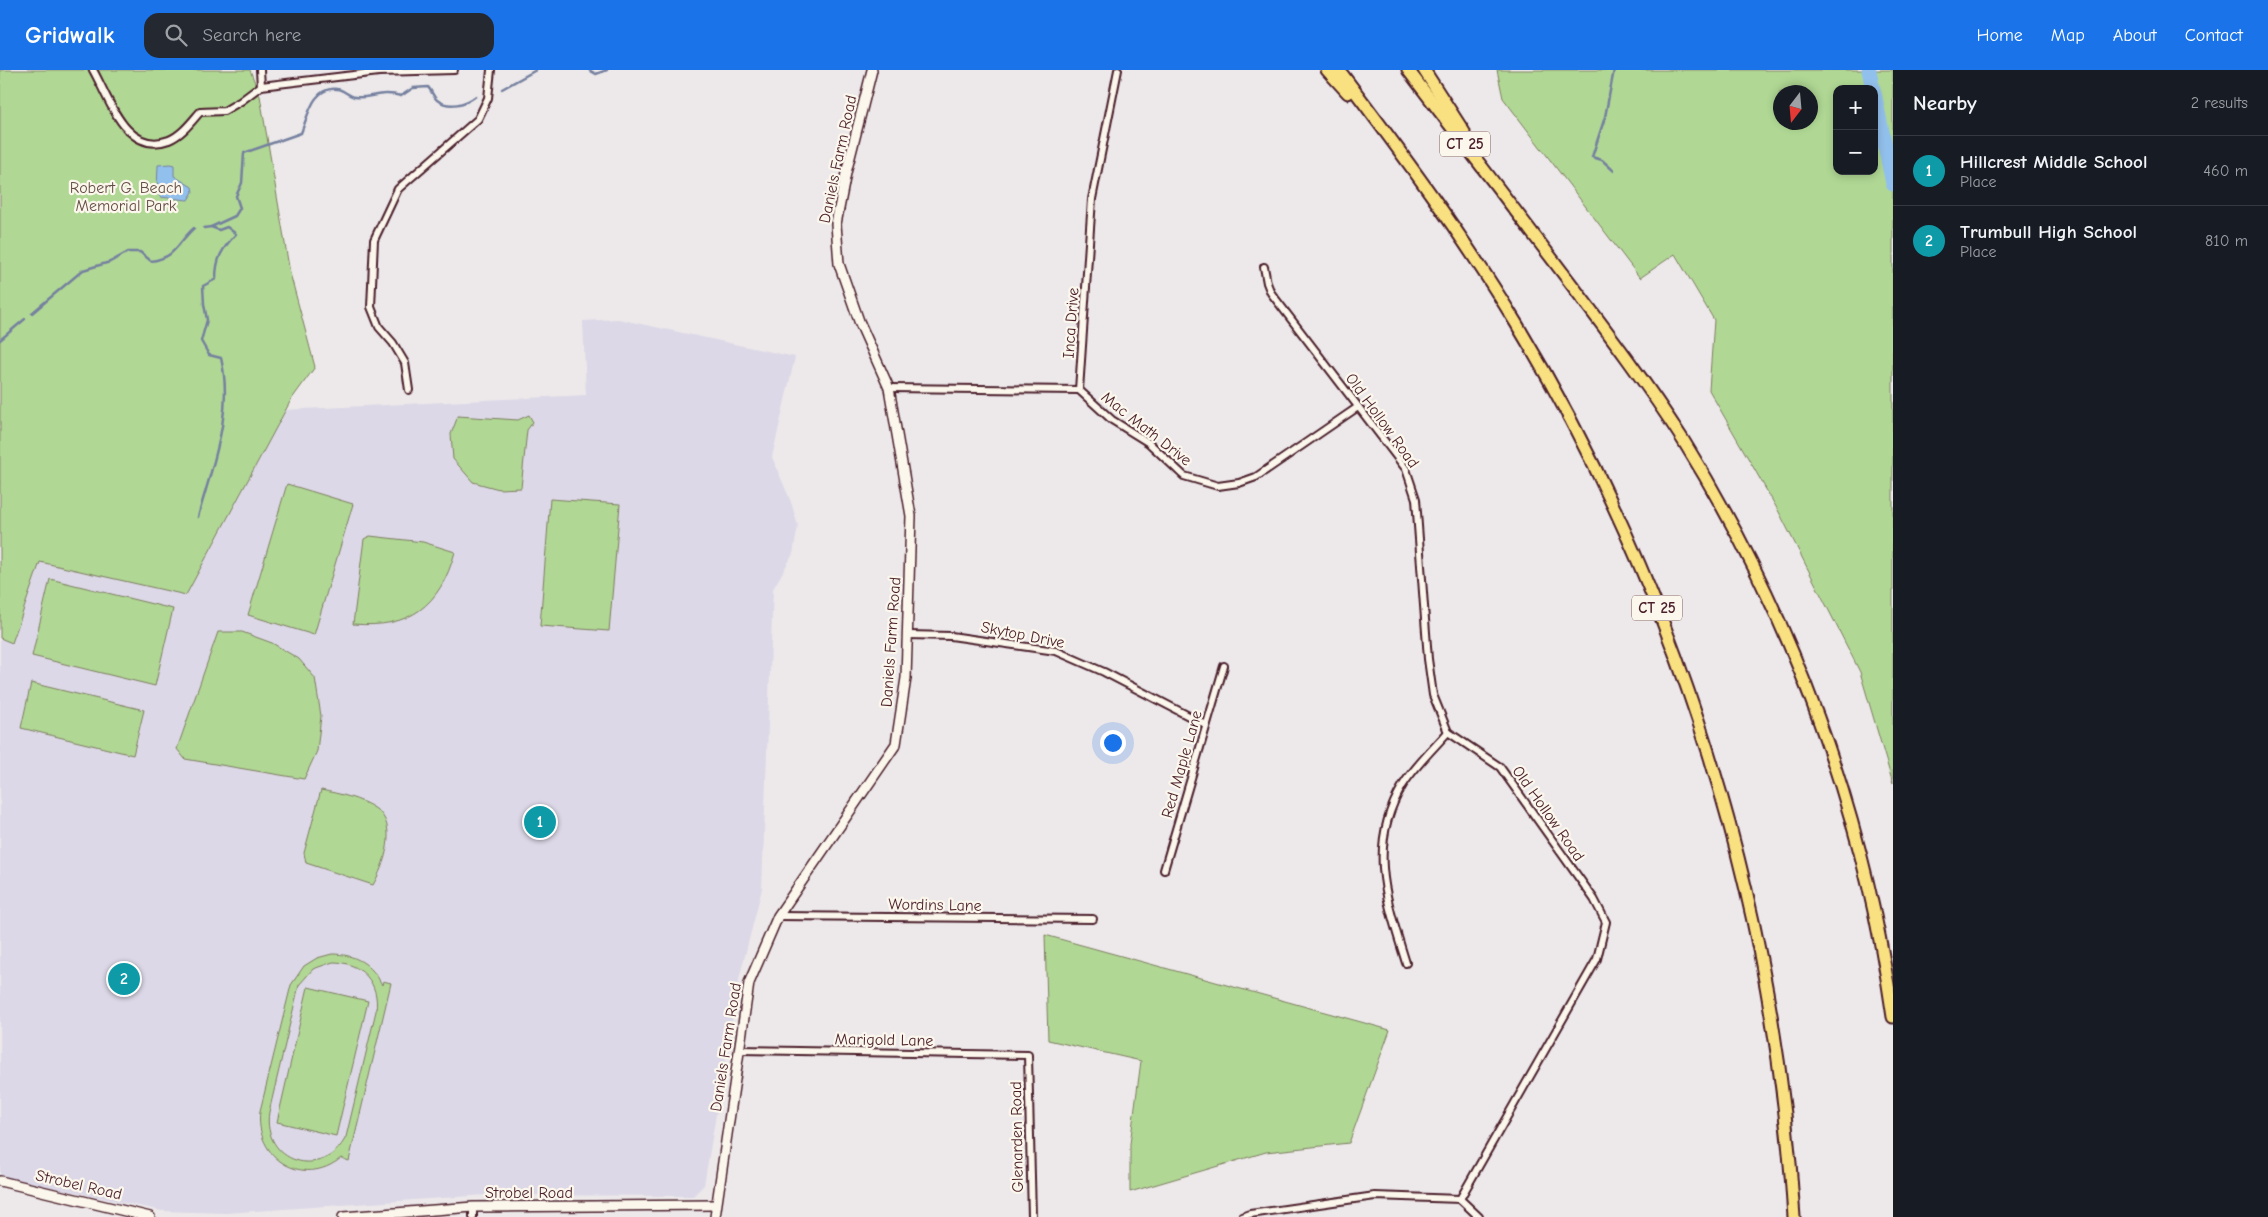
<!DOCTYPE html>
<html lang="en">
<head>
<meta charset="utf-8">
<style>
	:root { --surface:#171b24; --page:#242831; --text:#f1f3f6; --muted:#9ea1a6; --line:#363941; --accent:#1a73e8 }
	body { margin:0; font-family:"Comic Neue",sans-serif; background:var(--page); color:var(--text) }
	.controls { position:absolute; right:15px; top:15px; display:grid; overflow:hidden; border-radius:10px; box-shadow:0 2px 8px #0003 }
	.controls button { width:45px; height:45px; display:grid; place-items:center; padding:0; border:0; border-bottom:1px solid var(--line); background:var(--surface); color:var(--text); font:25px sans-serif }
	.compass { position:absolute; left:1773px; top:15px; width:45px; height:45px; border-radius:50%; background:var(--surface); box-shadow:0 2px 8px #0003; rotate:196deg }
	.you { position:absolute; left:1112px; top:672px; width:18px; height:18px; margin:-12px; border:4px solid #fff; border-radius:50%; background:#1a73e8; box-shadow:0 0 0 8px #1a73e833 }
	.badge { display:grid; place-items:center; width:32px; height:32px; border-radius:50%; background:var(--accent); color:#fff; font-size:16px; font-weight:700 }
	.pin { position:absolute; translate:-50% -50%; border:2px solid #fff; box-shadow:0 1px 5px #0006 }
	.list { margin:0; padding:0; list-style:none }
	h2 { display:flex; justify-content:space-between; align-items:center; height:65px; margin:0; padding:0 20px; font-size:21px }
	h2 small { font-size:16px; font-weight:400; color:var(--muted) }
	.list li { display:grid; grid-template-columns:32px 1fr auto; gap:15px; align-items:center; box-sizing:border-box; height:70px; padding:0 20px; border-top:1px solid var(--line) }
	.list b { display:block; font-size:19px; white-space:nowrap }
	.list p { margin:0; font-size:16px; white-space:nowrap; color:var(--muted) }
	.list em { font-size:16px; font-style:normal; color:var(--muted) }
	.icon { flex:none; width:28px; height:28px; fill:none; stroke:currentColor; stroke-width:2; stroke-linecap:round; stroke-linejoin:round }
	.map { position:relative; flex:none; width:1893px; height:1147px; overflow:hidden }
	header { display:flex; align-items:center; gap:30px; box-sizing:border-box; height:70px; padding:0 25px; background:var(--accent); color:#fff }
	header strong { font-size:24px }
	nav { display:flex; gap:28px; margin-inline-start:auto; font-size:18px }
	.search { width:350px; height:45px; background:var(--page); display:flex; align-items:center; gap:12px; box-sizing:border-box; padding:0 18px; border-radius:15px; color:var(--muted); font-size:19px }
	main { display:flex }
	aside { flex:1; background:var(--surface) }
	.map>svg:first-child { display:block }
	.built { fill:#dcd8e7 }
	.green { fill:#b0d894; stroke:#7d7c60; fill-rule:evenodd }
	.water { fill:#92c0ec; stroke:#75809f }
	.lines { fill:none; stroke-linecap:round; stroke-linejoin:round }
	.stream { stroke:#75809f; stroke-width:2.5 }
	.river { stroke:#92c0ec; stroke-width:15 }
	.street-casing { stroke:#4a1f2b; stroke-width:10 }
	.secondary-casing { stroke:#4a1f2b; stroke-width:12 }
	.highway-casing { stroke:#4a1f2b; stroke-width:15 }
	.street { stroke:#fbf7ec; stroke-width:6 }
	.secondary { stroke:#fbf7ec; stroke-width:9 }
	.highway { stroke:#f9e181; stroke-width:11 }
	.labels { text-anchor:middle; stroke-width:4.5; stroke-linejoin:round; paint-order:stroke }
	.shield { fill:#fbf7ec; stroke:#7f6065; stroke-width:1 }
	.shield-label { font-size:15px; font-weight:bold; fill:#4a1f2b }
	.street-label { font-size:16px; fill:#4a1f2b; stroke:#fbf7ec }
	.park-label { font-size:16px; fill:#644d45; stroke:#fbf7ec }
</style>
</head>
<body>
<header>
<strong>Gridwalk</strong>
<div class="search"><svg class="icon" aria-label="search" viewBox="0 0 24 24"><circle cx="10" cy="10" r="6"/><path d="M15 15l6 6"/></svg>Search here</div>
<nav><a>Home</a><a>Map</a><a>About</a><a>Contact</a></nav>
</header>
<main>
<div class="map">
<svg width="1893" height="1147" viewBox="0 0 1893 1147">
	<rect width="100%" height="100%" fill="#ede9ea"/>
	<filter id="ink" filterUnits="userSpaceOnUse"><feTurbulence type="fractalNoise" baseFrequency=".02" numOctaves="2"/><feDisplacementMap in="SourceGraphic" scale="10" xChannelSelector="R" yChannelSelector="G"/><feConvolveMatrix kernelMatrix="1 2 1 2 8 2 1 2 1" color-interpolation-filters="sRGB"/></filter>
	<g filter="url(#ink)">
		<polygon class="built" points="618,249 795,287 772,387 791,432 798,456 793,484 773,519 762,819 740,905 704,1115 693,1126 486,1125 226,1143 162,1141 0,1106 0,438 224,343 586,325 583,251"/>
		<g class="green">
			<polygon points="0,0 250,0 260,26 290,203 315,297 291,330 186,525 40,492 12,573 0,568"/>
			<path d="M1497,0H1893V714L1860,602L1779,442L1709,320L1714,250L1675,184L1640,208L1503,28ZM1837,19H1874V101H1837ZM1780,22H1810V52H1780Z"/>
			<polygon points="529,345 533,352 527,360 521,418 499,419 473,412 453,389 451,364 458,346 518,350"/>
			<polygon points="287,414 353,434 314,565 248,545"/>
			<polygon points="550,429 620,434 609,561 540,556"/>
			<path d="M370,466L423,472L455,482C440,536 410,559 353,554L364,469Z"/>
			<polygon points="50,509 173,539 155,616 32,586"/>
			<polygon points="218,562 242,562 272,573 299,589 315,608 321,646 317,681 304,709 185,689 177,679"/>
			<polygon points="31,613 144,640 133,685 21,658"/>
			<path d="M321,720C340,724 360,728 376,739C399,755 384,796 373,815L306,793L304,783Z"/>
			<polygon points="1045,865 1390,960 1349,1073 1266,1082 1130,1122 1130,1074 1141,991 1048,970"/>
			<path d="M332,884C355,884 372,894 382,915L383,911L391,913L349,1091L341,1088C303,1119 254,1088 260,1041L291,915L304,896L317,888ZM333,892C361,892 380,913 376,941L346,1067C323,1112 261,1092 269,1042L299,915L313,899Z"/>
			<polygon points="308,917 368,931 336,1066 277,1052"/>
		</g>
		<polygon class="water" points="170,94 174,95 174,106 192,117 193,122 188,130 160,127 157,118 158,95"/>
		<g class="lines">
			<g class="stream">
				<polyline points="589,0 596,4 607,0"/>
				<polyline points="502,19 536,0"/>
				<polyline points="1614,101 1602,90 1592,87 1605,47 1614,0"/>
				<polyline points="204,158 211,157"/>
				<path d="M32,243L83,200L110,192L128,182H140L151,191C177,187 176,174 194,158"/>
				<polyline points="0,270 25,249"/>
				<path d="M198,447C212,396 234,342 221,288L209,285L201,271L207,250L204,234L203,216L216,209C216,188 222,179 236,164L227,157L219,160L211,157L235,146L240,138L236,126L242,113L244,83L301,63C308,46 313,16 337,19C343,19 348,26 355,27C370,29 381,20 401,26L413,18L428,17C432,21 433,27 437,30C449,39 466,34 476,26"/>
			</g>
			<g class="river">
				<polyline points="1869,0 1873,19"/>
				<polyline points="1874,23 1893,114"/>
			</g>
			<g class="street-casing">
				<g id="street">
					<path d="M93,0C109,28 126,86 169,70C182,65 192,51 200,42L224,41L241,31L261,16L379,2L454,0"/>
					<polyline points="260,0 261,16"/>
					<polyline points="1264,197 1267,213 1271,223 1406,399 1416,429 1428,589 1433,625 1448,662 1500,697 1594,829 1606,852 1597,889 1460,1129"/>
					<polyline points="889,318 1079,320"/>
					<polyline points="409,320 405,293 393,273 379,257 371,237 374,170 398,119 478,49 488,28 491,0"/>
					<polyline points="1079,320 1112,350 1149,373 1184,406 1218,416 1239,413 1256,407 1358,337"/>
					<polyline points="1079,320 1092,129 1118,0"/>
					<polyline points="908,565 951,566 1056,581 1104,602 1206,655"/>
					<polyline points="1164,800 1224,596"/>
					<polyline points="778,846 1093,849"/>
					<path d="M1406,893C1387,831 1366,776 1403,715C1415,696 1433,679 1448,662"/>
					<polyline points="740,980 1028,985 1032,1147"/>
					<polyline points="473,1137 473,1147"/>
					<polyline points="1242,1147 1250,1144 1375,1126 1460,1129 1479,1147"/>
				</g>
			</g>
			<g class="secondary-casing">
				<g id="secondary">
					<polyline points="0,1111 150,1147"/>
					<polyline points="343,1147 473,1137 716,1135"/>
					<polyline points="715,1147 749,913 778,846 896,674 906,608 911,446 889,318 859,251 839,194 836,154 846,103 872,0"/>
				</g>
			</g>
			<g class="highway-casing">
				<g id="highway">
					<polyline points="1327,0 1348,23"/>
					<path d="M1339,0C1401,82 1462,164 1516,253C1678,522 1775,833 1794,1147"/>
					<path d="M1408,0C1458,65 1507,130 1556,194C1600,252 1644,309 1683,370C1792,545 1864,743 1893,947"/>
					<polyline points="1424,0 1464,62"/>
				</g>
			</g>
			<use href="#street" class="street"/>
			<use href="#secondary" class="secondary"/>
			<use href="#highway" class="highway"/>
		</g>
	</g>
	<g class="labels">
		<g class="shield">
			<rect x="1440" y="61.5" width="50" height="25" rx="4"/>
			<rect x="1632" y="525.5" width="50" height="25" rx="4"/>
		</g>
		<g class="shield-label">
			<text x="1465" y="79">CT 25</text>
			<text x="1657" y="543">CT 25</text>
		</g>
		<g class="street-label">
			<text transform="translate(837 89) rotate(-78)" y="6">Daniels Farm Road</text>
			<text transform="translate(1070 253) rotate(-86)" y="6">Inca Drive</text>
			<text transform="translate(1383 350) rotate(54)" y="6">Old Hollow Road</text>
			<text transform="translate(1147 358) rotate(38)" y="6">Mac Math Drive</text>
			<text transform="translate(1023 564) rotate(11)" y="6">Skytop Drive</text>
			<text transform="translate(890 572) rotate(-86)" y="6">Daniels Farm Road</text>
			<text transform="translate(1181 694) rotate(-74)" y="6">Red Maple Lane</text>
			<text transform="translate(1549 743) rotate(55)" y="6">Old Hollow Road</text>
			<text transform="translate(935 834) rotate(1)" y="6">Wordins Lane</text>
			<text transform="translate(884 969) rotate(1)" y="6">Marigold Lane</text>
			<text transform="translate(725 977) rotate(-81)" y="6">Daniels Farm Road</text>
			<text transform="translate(1016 1067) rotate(-91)" y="6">Glenarden Road</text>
			<text transform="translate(79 1114) rotate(13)" y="6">Strobel Road</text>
			<text x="529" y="1128">Strobel Road</text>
		</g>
		<g class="park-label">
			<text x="126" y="123">Robert G. Beach<tspan x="126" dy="18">Memorial Park</tspan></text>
		</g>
	</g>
</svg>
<div class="controls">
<button>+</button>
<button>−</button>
</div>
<svg class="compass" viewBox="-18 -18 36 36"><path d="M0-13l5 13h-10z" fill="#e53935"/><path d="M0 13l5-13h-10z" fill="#9ea1a6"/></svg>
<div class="you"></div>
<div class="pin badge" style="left:540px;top:752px;background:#0f9aa8">1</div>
<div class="pin badge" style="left:124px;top:909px;background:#0f9aa8">2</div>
</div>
<aside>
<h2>Nearby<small>2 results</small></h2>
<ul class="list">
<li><span class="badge" style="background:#0f9aa8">1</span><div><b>Hillcrest Middle School</b><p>Place</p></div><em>460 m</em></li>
<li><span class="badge" style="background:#0f9aa8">2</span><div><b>Trumbull High School</b><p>Place</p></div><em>810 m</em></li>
</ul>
</aside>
</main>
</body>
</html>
